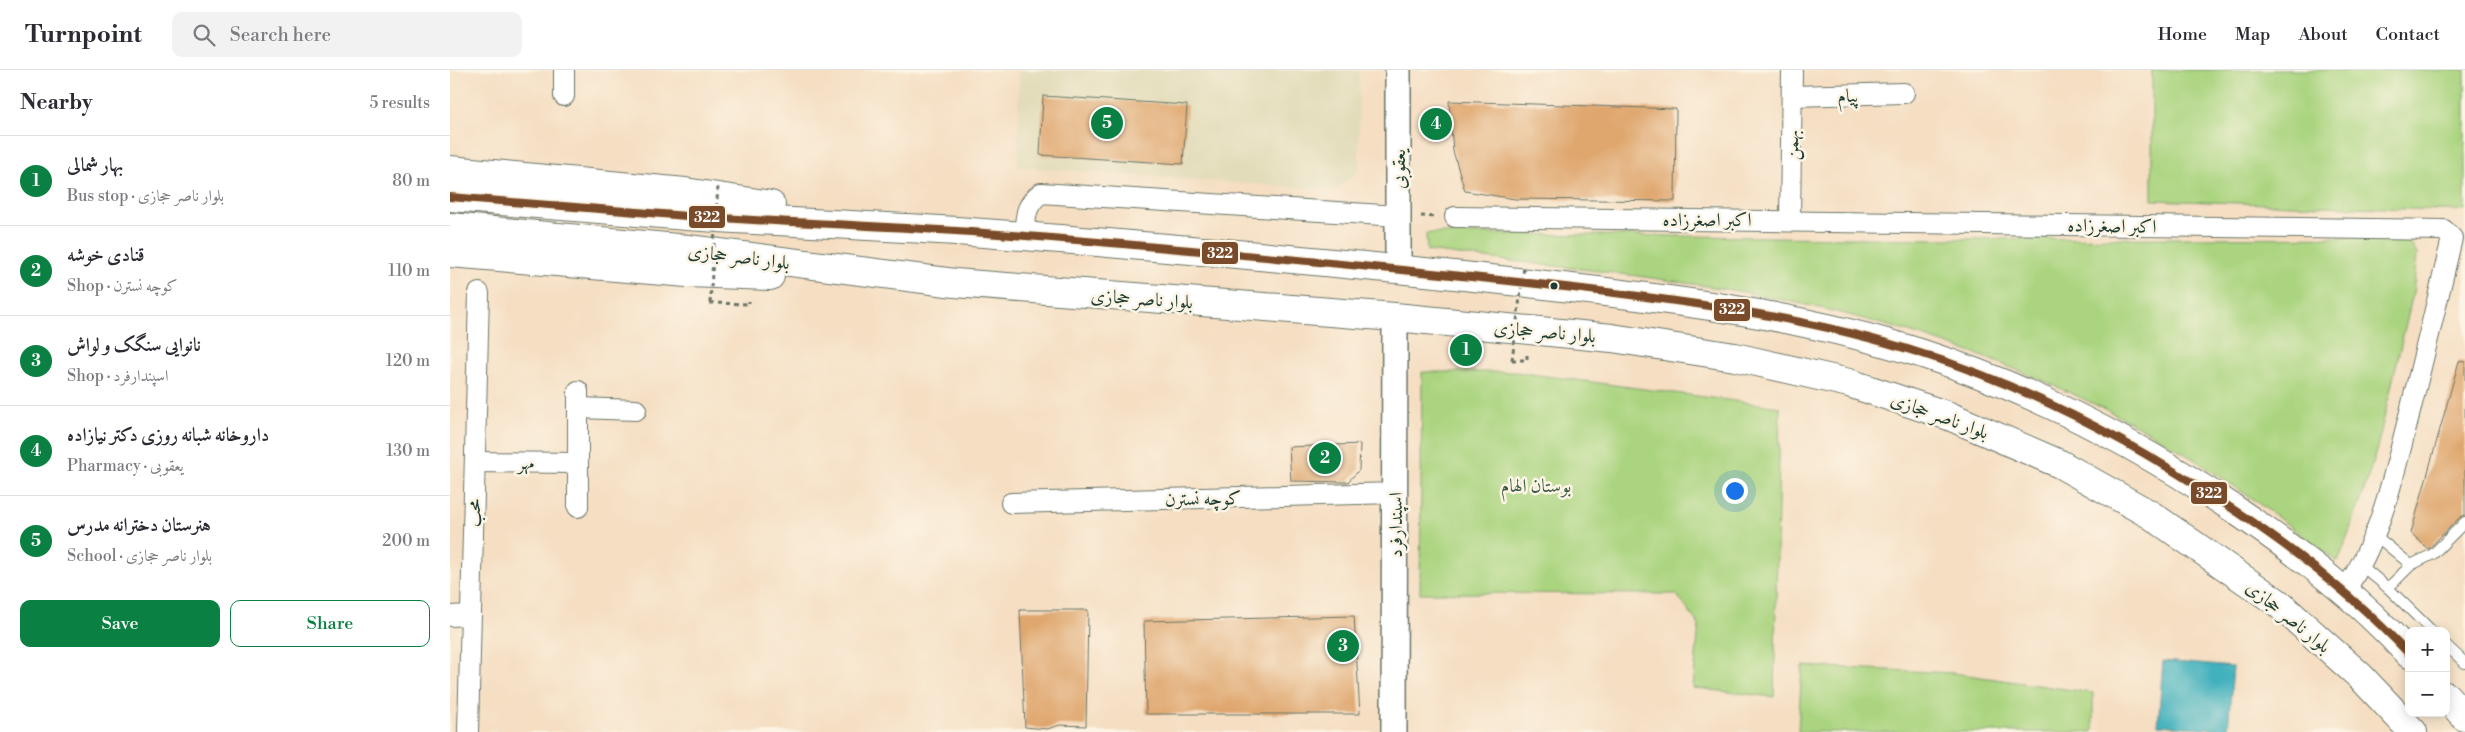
<!DOCTYPE html>
<html lang="en">
<head>
<meta charset="utf-8">
<style>
	:root { --surface:#fff; --page:#f2f2f3; --text:#2b2b33; --muted:#7c7c81; --line:#e1e1e2; --accent:#0b8043 }
	body { margin:0; font-family:"Libre Bodoni",Amiri,serif; background:var(--page); color:var(--text) }
	.controls { position:absolute; right:15px; bottom:15px; display:grid; overflow:hidden; border-radius:10px; box-shadow:0 2px 12px #0003 }
	.controls button { width:45px; height:45px; display:grid; place-items:center; padding:0; border:0; border-bottom:1px solid var(--line); background:var(--surface); color:var(--text); font:25px sans-serif }
	.you { position:absolute; left:1284px; top:420px; width:18px; height:18px; margin:-12px; border:4px solid #fff; border-radius:50%; background:#1a73e8; box-shadow:0 0 0 8px #1a73e833 }
	.badge { display:grid; place-items:center; width:32px; height:32px; border-radius:50%; background:var(--accent); color:#fff; font-size:16px; font-weight:700 }
	.pin { position:absolute; translate:-50% -50%; border:2px solid #fff; box-shadow:0 1px 5px #0006 }
	.list { margin:0; padding:0; list-style:none }
	h2 { display:flex; justify-content:space-between; align-items:center; height:65px; margin:0; padding:0 20px; font-size:21px }
	h2 small { font-size:16px; font-weight:400; color:var(--muted) }
	.list li { display:grid; grid-template-columns:32px 1fr auto; gap:15px; align-items:center; box-sizing:border-box; height:90px; padding:0 20px; border-top:1px solid var(--line) }
	.list b { display:block; font-size:19px; white-space:nowrap }
	.list p { margin:0; font-size:16px; white-space:nowrap; color:var(--muted) }
	.list em { font-size:16px; font-style:normal; color:var(--muted) }
	.actions { display:flex; gap:10px; padding:15px 20px }
	.actions a { flex:1; padding:11px 0; border:1px solid var(--accent); border-radius:10px; text-align:center; font-size:18px; color:var(--accent) }
	.actions .main { background:var(--accent); color:#fff }
	.icon { flex:none; width:28px; height:28px; fill:none; stroke:currentColor; stroke-width:2; stroke-linecap:round; stroke-linejoin:round }
	.map { position:relative; flex:none; width:2015px; height:662px; overflow:hidden }
	header { display:flex; align-items:center; gap:30px; box-sizing:border-box; height:70px; padding:0 25px; background:var(--surface); border-bottom:1px solid var(--line) }
	header strong { font-size:24px }
	nav { display:flex; gap:28px; margin-inline-start:auto; font-size:18px }
	.search { width:350px; height:45px; background:var(--page); display:flex; align-items:center; gap:12px; box-sizing:border-box; padding:0 18px; border-radius:10px; color:var(--muted); font-size:19px }
	main { display:flex }
	aside { flex:1; background:var(--surface) }
	.map>svg:first-child { display:block }
	.built { fill:#e2dcba }
	.green { fill:#aad47f; stroke:#64885a }
	.water { fill:#43b1be; stroke:#317779 }
	.building { fill:#dfa66d }
	.lines { fill:none; stroke-linecap:round; stroke-linejoin:round }
	.service-casing { stroke:#6a7566; stroke-width:12 }
	.minor-casing { stroke:#6a7566; stroke-width:22 }
	.tertiary-casing { stroke:#6a7566; stroke-width:28 }
	.secondary-casing { stroke:#6a7566; stroke-width:30 }
	.path { stroke:#6a7566; stroke-width:3; stroke-dasharray:4 4; stroke-linecap:butt }
	.service { stroke:#fff; stroke-width:10 }
	.minor { stroke:#fff; stroke-width:20 }
	.tertiary { stroke:#fff; stroke-width:25 }
	.secondary { stroke:#fff; stroke-width:28 }
	.path-bridge { stroke:#6a7566; stroke-width:3; stroke-dasharray:4 4; stroke-linecap:butt }
	.bus-1-casing { stroke:#fcf5e5; stroke-width:11 }
	.bus-1 { stroke:#7a4b2a; stroke-width:8 }
	.bus-dot { fill:#1f3d34; stroke:#fcf5e5; stroke-width:2 }
	.labels { text-anchor:middle; stroke-width:5; stroke-linejoin:round; paint-order:stroke }
	.street-label { font-size:19px; fill:#1f3d34; stroke:#fcf5e5 }
	.park-label { font-size:19px; fill:#3b5b43; stroke:#fcf5e5 }
	.line-badge { stroke:#fcf5e5; stroke-width:2 }
	.badge-label { font-size:14px; text-anchor:middle; font-weight:bold; fill:#fff }
</style>
</head>
<body>
<header>
<strong>Turnpoint</strong>
<div class="search"><svg class="icon" aria-label="search" viewBox="0 0 24 24"><circle cx="10" cy="10" r="6"/><path d="M15 15l6 6"/></svg>Search here</div>
<nav><a>Home</a><a>Map</a><a>About</a><a>Contact</a></nav>
</header>
<main>
<aside>
<h2>Nearby<small>5 results</small></h2>
<ul class="list">
<li><span class="badge">1</span><div><b>بهار شمالی</b><p>Bus stop · بلوار ناصر حجازی</p></div><em>80 m</em></li>
<li><span class="badge">2</span><div><b>قنادی خوشه</b><p>Shop · کوچه نسترن</p></div><em>110 m</em></li>
<li><span class="badge">3</span><div><b>نانوایی سنگک و لواش</b><p>Shop · اسپندارفرد</p></div><em>120 m</em></li>
<li><span class="badge">4</span><div><b>داروخانه شبانه روزی دکتر نیازاده</b><p>Pharmacy · یعقوبی</p></div><em>130 m</em></li>
<li><span class="badge">5</span><div><b>هنرستان دخترانه مدرس</b><p>School · بلوار ناصر حجازی</p></div><em>200 m</em></li>
</ul>
<div class="actions"><a class="main">Save</a><a>Share</a></div>
</aside>
<div class="map">
<svg width="2015" height="662" viewBox="0 0 2015 662">
	<rect width="100%" height="100%" fill="#fcf5e5"/>
	<filter id="ink" filterUnits="userSpaceOnUse"><feTurbulence type="fractalNoise" baseFrequency=".02" numOctaves="2"/><feDisplacementMap in="SourceGraphic" scale="10" xChannelSelector="R" yChannelSelector="G"/><feConvolveMatrix kernelMatrix="1 2 1 2 8 2 1 2 1" color-interpolation-filters="sRGB"/></filter>
	<filter id="wash" filterUnits="userSpaceOnUse"><feTurbulence type="fractalNoise" baseFrequency=".0096" numOctaves="4" result="noise"/><feDisplacementMap in="SourceGraphic" scale="20" xChannelSelector="R" yChannelSelector="G"/><feGaussianBlur stdDeviation="1.12" result="paint"/><feColorMatrix in="noise" values="0 0 0 0 0 0 0 0 0 0 0 0 0 0 0 0 0 1.4 0 .05"/><feComposite in="paint" operator="in"/></filter>
	<g filter="url(#wash)">
		<rect width="100%" height="100%" fill="#f5dec2"/>
		<polygon class="built" points="569,0 909,0 909,100 886,120 568,97"/>
		<g class="green">
			<polygon points="1702,0 2015,0 2015,141 1702,130"/>
			<path d="M976,163L1484,169L1957,167L1967,184L1963,223L1927,378L1910,433L1888,492C1822,443 1753,390 1680,352C1548,283 1402,238 1256,216C1163,201 1070,193 977,181Z"/>
			<polygon points="972,302 1066,302 1330,337 1324,627 1243,618 1249,555 1226,524 970,523"/>
			<polygon points="1352,596 1503,603 1643,623 1643,662 1348,662"/>
		</g>
		<polygon class="water" points="1713,591 1783,597 1778,660 1708,655"/>
		<g id="blocks">
			<g class="building">
				<polygon points="593,26 737,35 733,94 590,85"/>
				<polygon points="999,31 1226,39 1225,131 1065,129 1015,121 1003,81"/>
				<polygon points="2009,291 2015,292 2015,445 2010,447 1978,479 1961,463"/>
				<polygon points="910,374 909,400 898,412 841,411 839,377"/>
				<polygon points="570,540 638,540 636,656 610,655 597,659 575,657"/>
				<polygon points="904,546 910,644 696,644 694,551"/>
			</g>
		</g>
	</g>
	<g filter="url(#ink)">
		<use href="#blocks" fill-opacity="0" stroke="#6a7566" stroke-width="1"/>
		<g class="lines">
			<g class="service-casing">
				<g id="service">
					<polyline points="1925,465 1961,495 1983,484 2015,452"/>
					<polyline points="1961,495 1938,518 1982,561"/>
					<polyline points="1912,496 1938,518"/>
					<polyline points="1996,575 2015,593"/>
				</g>
			</g>
			<g class="minor-casing">
				<g id="minor">
					<polyline points="114,26 114,0"/>
					<polyline points="1342,26 1454,23"/>
					<path d="M1005,147L1994,160L2002,168C1988,229 1973,289 1958,350C1943,408 1930,470 1895,520"/>
					<polyline points="1340,150 1342,0"/>
					<path d="M574,167C576,147 574,136 591,123L948,146"/>
					<polyline points="128,321 128,437"/>
					<polyline points="128,338 186,340"/>
					<polyline points="25,392 127,393"/>
					<polyline points="561,433 945,423"/>
					<polyline points="0,546 21,545"/>
					<polyline points="18,662 29,223"/>
				</g>
			</g>
			<g class="tertiary-casing">
				<g id="tertiary">
					<polyline points="948,197 948,0"/>
					<polyline points="944,662 945,247"/>
				</g>
			</g>
			<g class="secondary-casing">
				<g id="secondary">
					<polyline points="0,100 235,122 321,135"/>
					<path d="M0,127C79,133 158,140 237,146C327,152 417,155 506,161C592,167 678,175 764,182C878,192 991,203 1104,216C1228,230 1351,245 1470,283C1582,319 1686,373 1784,439C1847,482 1908,527 1959,584"/>
					<polyline points="0,157 238,179 505,213 945,247 1162,268 1285,287 1399,313 1499,346 1610,394 1701,445 1828,533 1911,607 1963,662"/>
					<polyline points="0,183 237,203 320,206"/>
					<polyline points="1996,626 2015,647"/>
				</g>
			</g>
			<g class="path">
				<polyline points="971,146 985,147"/>
				<polyline points="260,233 299,234 299,231"/>
				<polyline points="1062,290 1077,290 1077,285"/>
			</g>
			<use href="#service" class="service"/>
			<use href="#minor" class="minor"/>
			<use href="#tertiary" class="tertiary"/>
			<use href="#secondary" class="secondary"/>
			<g class="path-bridge">
				<polyline points="260,233 268,116"/>
				<polyline points="1062,290 1074,196"/>
			</g>
			<g class="bus-1-casing">
				<path id="bus-1" d="M0,127C79,133 158,140 237,146C327,152 416,155 506,161C613,168 719,178 826,188C925,197 1025,207 1124,218C1241,232 1358,247 1470,283C1575,316 1674,367 1766,428C1836,473 1902,523 1959,584"/>
			</g>
			<use href="#bus-1" class="bus-1"/>
		</g>
	</g>
	<circle class="bus-dot" cx="1104" cy="216" r="4.5"/>
	<g class="labels">
		<g class="street-label">
			<text transform="translate(1398 25) rotate(-2)" y="7">پیام</text>
			<text transform="translate(1341 75) rotate(-89)" y="7">بهمن</text>
			<text transform="translate(948 99) rotate(-90)" y="7">یعقوبی</text>
			<text x="1257" y="156">اکبر اصغرزاده</text>
			<text transform="translate(1662 155) rotate(1)" y="7">اکبر اصغرزاده</text>
			<text transform="translate(289 186) rotate(7)" y="7">بلوار ناصر حجازی</text>
			<text transform="translate(692 228) rotate(4)" y="7">بلوار ناصر حجازی</text>
			<text transform="translate(1095 261) rotate(5)" y="7">بلوار ناصر حجازی</text>
			<text transform="translate(1490 345) rotate(20)" y="7">بلوار ناصر حجازی</text>
			<text x="76" y="399">مهر</text>
			<text transform="translate(753 428) rotate(-1)" y="7">کوچه نسترن</text>
			<text transform="translate(23 443) rotate(-89)" y="7">محب</text>
			<text transform="translate(945 455) rotate(-90)" y="7">اسپندارفرد</text>
			<text transform="translate(1839 546) rotate(39)" y="7">بلوار ناصر حجازی</text>
		</g>
		<g class="park-label">
			<text x="1086" y="422">بوستان الهام</text>
		</g>
	</g>
	<g class="line-badge">
		<rect x="238" y="135" width="38" height="24" rx="5" fill="#7a4b2a"/>
		<rect x="751" y="171" width="38" height="24" rx="5" fill="#7a4b2a"/>
		<rect x="1263" y="228" width="38" height="24" rx="5" fill="#7a4b2a"/>
		<rect x="1740" y="411" width="38" height="24" rx="5" fill="#7a4b2a"/>
	</g>
	<g class="badge-label">
		<text x="257" y="152">322</text>
		<text x="770" y="188">322</text>
		<text x="1282" y="244">322</text>
		<text x="1759" y="428">322</text>
	</g>
</svg>
<div class="controls">
<button>+</button>
<button>−</button>
</div>
<div class="you"></div>
<div class="pin badge" style="left:1016px;top:280px">1</div>
<div class="pin badge" style="left:875px;top:388px">2</div>
<div class="pin badge" style="left:893px;top:576px">3</div>
<div class="pin badge" style="left:986px;top:54px">4</div>
<div class="pin badge" style="left:657px;top:53px">5</div>
</div>
</main>
</body>
</html>
